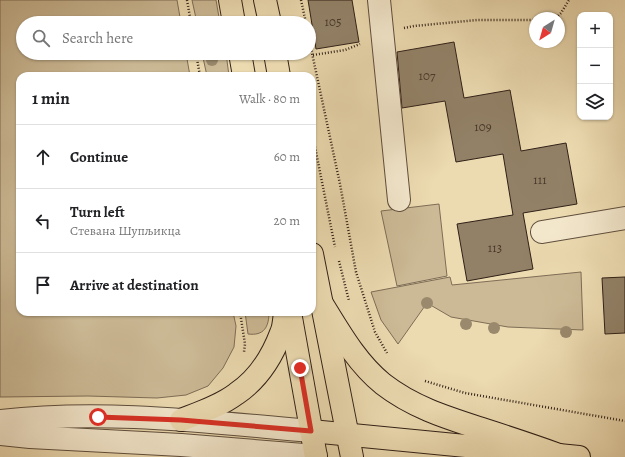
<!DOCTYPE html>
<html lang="en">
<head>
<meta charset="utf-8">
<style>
	:root { --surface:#fff; --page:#f6f6f6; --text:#202124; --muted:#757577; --line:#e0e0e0 }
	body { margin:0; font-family:Alegreya,serif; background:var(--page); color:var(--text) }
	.controls { position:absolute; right:12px; top:12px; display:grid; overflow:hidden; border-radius:8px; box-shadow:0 1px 3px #0004 }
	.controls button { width:36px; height:36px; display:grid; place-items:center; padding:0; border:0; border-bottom:1px solid var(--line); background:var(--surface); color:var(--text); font:20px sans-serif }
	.compass { position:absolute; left:529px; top:12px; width:36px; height:36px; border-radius:50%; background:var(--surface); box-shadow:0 1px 3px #0004; rotate:217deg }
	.stop { position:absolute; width:12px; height:12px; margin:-9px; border:3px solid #d93025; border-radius:50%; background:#fff }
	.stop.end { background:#d93025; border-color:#fff; box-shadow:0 1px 4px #0008 }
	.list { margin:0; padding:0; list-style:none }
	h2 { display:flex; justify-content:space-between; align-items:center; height:52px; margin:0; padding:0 16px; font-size:17px }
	h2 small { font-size:13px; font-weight:400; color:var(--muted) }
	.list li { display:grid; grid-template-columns:26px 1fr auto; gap:12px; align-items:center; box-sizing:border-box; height:64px; padding:0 16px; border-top:1px solid var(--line) }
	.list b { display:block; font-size:15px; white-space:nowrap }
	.list p { margin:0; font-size:13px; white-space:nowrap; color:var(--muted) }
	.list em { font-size:13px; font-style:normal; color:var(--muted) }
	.icon { flex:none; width:22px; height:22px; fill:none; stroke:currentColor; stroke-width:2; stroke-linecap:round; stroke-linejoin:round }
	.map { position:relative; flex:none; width:625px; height:457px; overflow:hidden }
	.search { position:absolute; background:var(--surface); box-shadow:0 1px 3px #0004; left:16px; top:16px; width:300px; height:44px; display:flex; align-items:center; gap:10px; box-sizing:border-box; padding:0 14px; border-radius:22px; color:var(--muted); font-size:15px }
	.panel { position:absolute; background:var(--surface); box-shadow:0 1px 3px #0004; left:16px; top:72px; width:300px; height:244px; border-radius:12px }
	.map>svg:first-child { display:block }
	.green { fill:#ccba96; stroke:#7e6d56 }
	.building { fill:#928167; stroke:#302017 }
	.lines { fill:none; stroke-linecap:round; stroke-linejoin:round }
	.minor-casing { stroke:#5f4e3d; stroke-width:24 }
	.major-casing { stroke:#302017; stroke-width:24 }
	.path { stroke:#302017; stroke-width:2.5; stroke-dasharray:1 2; stroke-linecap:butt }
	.minor { stroke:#f3e7cc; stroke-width:22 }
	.major { stroke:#ecdab0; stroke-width:22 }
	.tree { fill:#9a896d }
	.route { stroke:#d93025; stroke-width:5 }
	.labels { text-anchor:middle; stroke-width:3.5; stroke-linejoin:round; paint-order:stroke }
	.number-label { font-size:13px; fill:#48382b }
</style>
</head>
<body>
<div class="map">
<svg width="625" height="457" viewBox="0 0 625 457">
	<rect width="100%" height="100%" fill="#ecdab0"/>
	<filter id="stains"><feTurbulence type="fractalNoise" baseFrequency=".005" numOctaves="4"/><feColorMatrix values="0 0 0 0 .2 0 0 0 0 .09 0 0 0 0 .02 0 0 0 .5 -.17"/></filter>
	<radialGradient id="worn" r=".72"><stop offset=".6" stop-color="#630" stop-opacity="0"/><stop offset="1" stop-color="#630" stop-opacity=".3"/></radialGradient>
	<g class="green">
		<polygon points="0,0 177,0 181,23 23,23 23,53 186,53 190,76 20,76 20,312 233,312 236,326 234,347 223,368 208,386 186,395 157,398 88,396 0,397"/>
		<polygon points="192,0 216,0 220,23 197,23"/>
		<polygon points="202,53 226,53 229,76 207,76"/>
		<polygon points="439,204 447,276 397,286 381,211"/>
		<polygon points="581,272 583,330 508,327 451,317 427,303 398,344 381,320 371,292 450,277 452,285"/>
		<path d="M245,312H269C269,327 264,336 248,334Z"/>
	</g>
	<g class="building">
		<polygon points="308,0 352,0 359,42 316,49"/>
		<polygon points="454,42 464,98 510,90 521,151 566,143 577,204 523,213 533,269 467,281 457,224 513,215 503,154 456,162 445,101 402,108 397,52"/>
		<polygon points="625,277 625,333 605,334 602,278"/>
	</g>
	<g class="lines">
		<g class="minor-casing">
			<g id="minor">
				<polyline points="379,0 399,200"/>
				<polyline points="542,232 625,218"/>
				<path d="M0,421C103,409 208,422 311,431"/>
				<polyline points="0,434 30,437 181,445 316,456"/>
			</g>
		</g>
		<g class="major-casing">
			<g id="major">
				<polyline points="230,0 234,23"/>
				<polyline points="265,0 270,23"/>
				<polyline points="240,53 244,76"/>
				<polyline points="275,53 279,76"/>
				<polyline points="312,254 352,457"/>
				<path d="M321,302C339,331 356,362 383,384C414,408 448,418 485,430C510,438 534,446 559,455"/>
				<polyline points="290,312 316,457"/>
				<path d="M181,420C199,413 220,406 236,394C257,380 272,357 281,333C284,327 284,319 285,312"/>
				<polyline points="311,431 579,457"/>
			</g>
		</g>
		<g class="path">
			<polyline points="187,0 191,23"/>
			<polyline points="301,0 306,23"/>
			<polyline points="556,18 561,13 569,0"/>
			<polyline points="404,28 414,26 477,20 535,20"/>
			<polyline points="309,39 340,184 356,272 375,332 387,353"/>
			<polyline points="196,53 200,76"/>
			<polyline points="313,55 345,50 360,44"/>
			<polyline points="312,132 335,247"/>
			<polyline points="339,261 349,301"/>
			<polyline points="240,312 245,344 244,352"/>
			<polyline points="425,381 465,393 625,421"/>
		</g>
		<use href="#minor" class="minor"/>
		<use href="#major" class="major"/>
	</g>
	<g class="tree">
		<circle cx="212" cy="60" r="6"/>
		<circle cx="427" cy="303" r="6"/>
		<circle cx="466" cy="324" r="6"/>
		<circle cx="494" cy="328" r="6"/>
		<circle cx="566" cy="332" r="6"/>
	</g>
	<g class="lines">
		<polyline class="route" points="98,417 181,420 311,431 300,368"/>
	</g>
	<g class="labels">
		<g class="number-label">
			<text x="333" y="26">105</text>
			<text x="427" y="80">107</text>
			<text x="483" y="131">109</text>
			<text x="540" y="184">111</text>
			<text x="495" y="252">113</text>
		</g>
	</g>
	<rect width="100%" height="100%" filter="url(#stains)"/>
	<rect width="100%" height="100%" fill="url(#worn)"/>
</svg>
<div class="controls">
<button>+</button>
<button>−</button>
<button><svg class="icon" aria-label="layers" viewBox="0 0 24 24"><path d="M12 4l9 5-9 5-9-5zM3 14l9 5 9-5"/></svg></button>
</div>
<svg class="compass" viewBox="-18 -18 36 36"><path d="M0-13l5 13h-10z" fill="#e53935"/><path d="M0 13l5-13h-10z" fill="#757577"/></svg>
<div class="stop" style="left:98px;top:417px"></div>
<div class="stop end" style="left:300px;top:368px"></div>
<div class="search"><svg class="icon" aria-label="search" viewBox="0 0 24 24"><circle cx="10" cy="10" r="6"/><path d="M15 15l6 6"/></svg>Search here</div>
<section class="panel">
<h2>1 min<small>Walk · 80 m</small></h2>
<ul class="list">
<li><svg class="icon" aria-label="ahead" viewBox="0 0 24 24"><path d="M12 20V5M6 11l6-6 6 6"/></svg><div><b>Continue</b></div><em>60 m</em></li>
<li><svg class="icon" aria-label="left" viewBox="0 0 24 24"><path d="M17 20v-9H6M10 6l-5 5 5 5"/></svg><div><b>Turn left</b><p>Стевана Шупљикца</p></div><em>20 m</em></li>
<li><svg class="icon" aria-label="arrive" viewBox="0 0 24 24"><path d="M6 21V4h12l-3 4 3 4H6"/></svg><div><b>Arrive at destination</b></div></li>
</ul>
</section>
</div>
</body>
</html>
